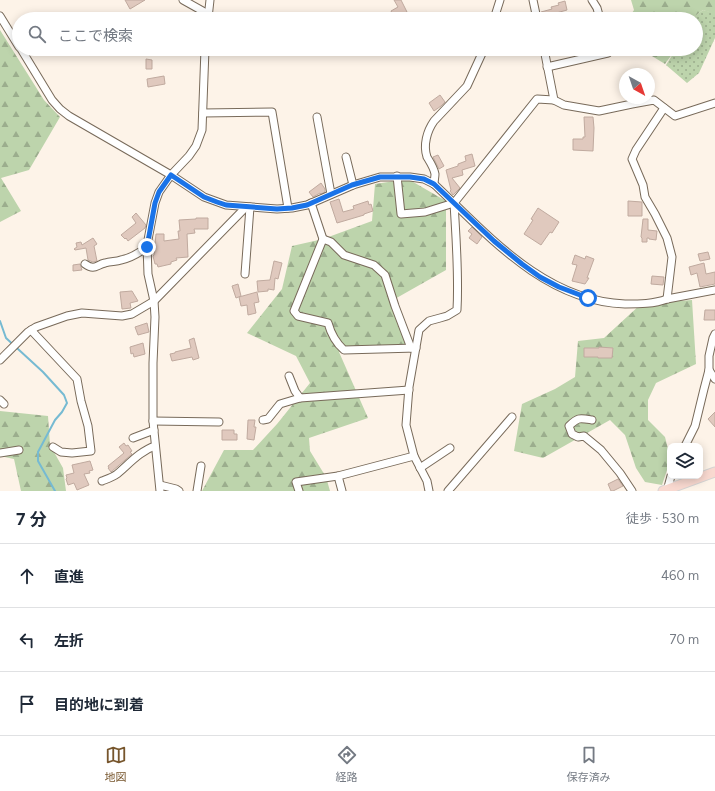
<!DOCTYPE html>
<html lang="ja">
<head>
<meta charset="utf-8">
<style>
	:root { --surface:#fff; --page:#f6f6f7; --text:#1f2937; --muted:#747a83; --line:#e0e1e3; --accent:#77562d }
	body { margin:0; font-family:Figtree,"Noto Sans JP",sans-serif; background:var(--page); color:var(--text) }
	.controls { position:absolute; right:12px; bottom:12px; display:grid; overflow:hidden; border-radius:8px; box-shadow:0 2px 10px #0003 }
	.controls button { width:36px; height:36px; display:grid; place-items:center; padding:0; border:0; border-bottom:1px solid var(--line); background:var(--surface); color:var(--text); font:20px sans-serif }
	.compass { position:absolute; left:619px; top:68px; width:36px; height:36px; border-radius:50%; background:var(--surface); box-shadow:0 2px 10px #0003; rotate:140deg }
	.stop { position:absolute; width:12px; height:12px; margin:-9px; border:3px solid #1a73e8; border-radius:50%; background:#fff }
	.stop.end { background:#1a73e8; border-color:#fff; box-shadow:0 1px 4px #0008 }
	.list { margin:0; padding:0; list-style:none }
	h2 { display:flex; justify-content:space-between; align-items:center; height:52px; margin:0; padding:0 16px; font-size:17px }
	h2 small { font-size:13px; font-weight:400; color:var(--muted) }
	.list li { display:grid; grid-template-columns:26px 1fr auto; gap:12px; align-items:center; box-sizing:border-box; height:64px; padding:0 16px; border-top:1px solid var(--line) }
	.list b { display:block; font-size:15px; white-space:nowrap }
	.list em { font-size:13px; font-style:normal; color:var(--muted) }
	.icon { flex:none; width:22px; height:22px; fill:none; stroke:currentColor; stroke-width:2; stroke-linecap:round; stroke-linejoin:round }
	.map { position:relative; flex:none; width:715px; height:491px; overflow:hidden }
	.search { position:absolute; background:var(--surface); box-shadow:0 2px 10px #0003; left:12px; right:12px; top:12px; height:44px; display:flex; align-items:center; gap:10px; box-sizing:border-box; padding:0 14px; border-radius:22px; color:var(--muted); font-size:15px }
	.sheet { height:244px; background:var(--surface) }
	nav { display:flex; justify-content:space-around; align-items:center; box-sizing:border-box; height:56px; border-top:1px solid var(--line); background:var(--surface); font-size:11px; color:var(--muted) }
	nav a { display:grid; justify-items:center; gap:2px }
	nav .on { color:var(--accent) }
	.map>svg:first-child { display:block }
	.grass { fill:url(#grass-dots) }
	.forest { fill:url(#forest-firs) }
	.lines { fill:none; stroke-linecap:round; stroke-linejoin:round }
	.stream { stroke:#76bad2; stroke-width:2 }
	.building { fill:#e0c9be; stroke:#c0aa9f }
	.minor-casing { stroke:#786a5a; stroke-width:9 }
	.major-casing { stroke:#d5d4d3; stroke-width:11 }
	.minor { stroke:#fff; stroke-width:7 }
	.major { stroke:#f9d9d0; stroke-width:9 }
	.route { stroke:#1a73e8; stroke-width:5 }
</style>
</head>
<body>
<div class="map">
<svg width="715" height="491" viewBox="0 0 715 491">
	<defs>
		<pattern id="grass-dots" width="8" height="8" patternUnits="userSpaceOnUse"><rect width="8" height="8" fill="#bdd4ac"/><path d="M2 2h.1M6 6h.1" fill="none" stroke="#9bad8d" stroke-width="1.8" stroke-linecap="round"/></pattern>
		<pattern id="forest-firs" width="22" height="20" patternUnits="userSpaceOnUse"><rect width="22" height="20" fill="#bdd4ac"/><path d="M5 1l3.5 6h-7zM16 11l3.5 6h-7z" fill="#9bad8d"/></pattern>
	</defs>
	<rect width="100%" height="100%" fill="#fdf3e8"/>
	<polygon class="grass" points="703,10 715,13 715,38 699,73 687,83 666,65 676,49 696,49 696,19 691,19"/>
	<g class="forest">
		<polygon points="631,0 715,0 715,14 703,10 691,19 628,19 634,10"/>
		<polygon points="0,30 44,100 60,117 29,170 1,178 21,211 0,222"/>
		<polygon points="641,49 676,49 665,64 647,53"/>
		<polygon points="408,179 446,201 446,270 393,300 411,348 339,352 368,418 309,438 310,451 326,477 330,491 202,491 224,450 253,450 277,424 310,383 296,356 247,333 282,289 292,246 323,239 372,221 375,184"/>
		<polygon points="692,300 696,364 656,383 648,400 648,420 665,437 670,457 670,461 662,485 645,482 636,468 625,435 610,420 543,458 514,451 522,404 555,389 575,377 578,341 604,338 641,304"/>
		<polygon points="0,411 48,416 50,445 63,468 66,491 21,491 14,459 0,456"/>
	</g>
	<g class="lines">
		<polyline class="stream" points="0,321 6,338 43,372 64,395 67,403 62,412 55,420 38,452 38,461 55,491"/>
	</g>
	<g class="building">
		<polygon points="125,0 145,0 130,9"/>
		<polygon points="394,0 401,0 407,12 394,18 391,11 398,7"/>
		<polygon points="565,1 567,10 542,17 541,12 552,9 551,7 559,5 558,3"/>
		<polygon points="146,59 152,60 152,69 146,69"/>
		<polygon points="164,76 165,84 148,87 147,79"/>
		<polygon points="440,95 445,102 441,106 434,111 429,103"/>
		<polygon points="584,117 593,117 594,128 593,151 573,150 573,139 583,139 583,137 585,137"/>
		<polygon points="472,154 475,166 462,170 463,175 452,178 460,188 453,195 450,191 451,190 446,170 458,166 458,164 466,161 465,156"/>
		<polygon points="438,155 444,166 439,169 433,157"/>
		<polygon points="321,183 325,189 325,192 321,194 320,193 313,197 309,192"/>
		<polygon points="339,199 343,212 354,209 353,206 368,201 369,205 371,204 373,211 364,214 364,215 337,223 330,202"/>
		<polygon points="628,201 642,202 642,216 628,216"/>
		<polygon points="538,208 559,222 552,233 550,232 541,245 524,234 533,220 531,219"/>
		<polygon points="136,213 146,225 145,228 128,241 126,238 125,239 121,235 136,223 132,217"/>
		<polygon points="196,218 208,218 208,229 194,229 195,233 187,234 188,257 176,258 177,260 171,262 171,264 158,267 157,264 155,264 153,256 154,255 156,234 164,234 164,241 179,239 178,231 180,231 179,220 196,219"/>
		<polygon points="643,219 648,219 648,230 657,231 656,240 649,239 649,238 647,238 647,242 642,242 642,238 641,237"/>
		<polygon points="472,227 482,237 477,244 469,238 472,234 468,231"/>
		<polygon points="93,238 97,244 94,246 97,261 93,262 88,260 86,248 75,250 74,249 77,247 76,243 81,242 82,245"/>
		<polygon points="708,252 710,259 700,261 698,254"/>
		<polygon points="575,255 585,259 586,256 594,259 587,278 589,278 585,284 572,281 577,265 572,264"/>
		<polygon points="274,261 282,263 278,279 275,278 274,290 268,289 268,291 258,292 257,281 270,280"/>
		<polygon points="704,263 706,274 715,272 715,284 700,287 697,273 691,275 689,267"/>
		<polygon points="80,264 82,270 73,271 73,265"/>
		<polygon points="652,276 664,277 663,285 651,284"/>
		<polygon points="238,284 241,296 236,298 232,286"/>
		<polygon points="132,291 138,301 130,303 131,308 122,309 120,292"/>
		<polygon points="257,292 259,302 254,303 256,313 248,315 247,305 241,306 239,297"/>
		<polygon points="705,310 715,310 715,320 704,320"/>
		<polygon points="147,323 149,332 138,335 135,327"/>
		<polygon points="194,338 199,358 193,360 192,357 172,361 170,354 175,353 175,352 191,348 189,340"/>
		<polygon points="143,343 145,354 134,357 133,353 131,354 130,347"/>
		<polygon points="599,347 613,348 612,358 598,358 598,357 584,357 584,348 599,348"/>
		<polygon points="715,412 715,427 708,419"/>
		<polygon points="248,420 255,420 254,427 256,427 254,440 247,439"/>
		<polygon points="222,430 234,430 234,434 237,434 237,440 222,440"/>
		<polygon points="124,443 126,446 128,445 132,451 130,452 132,454 111,472 108,468 109,468 108,466 124,453 119,447"/>
		<polygon points="90,461 93,470 89,471 90,473 84,474 89,485 77,490 74,483 68,485 66,479 67,478 66,475 74,473 72,465"/>
		<polygon points="618,479 623,486 613,491 611,491 608,484"/>
	</g>
	<g class="lines">
		<g class="minor-casing">
			<g id="minor">
				<polyline points="183,0 208,14"/>
				<polyline points="533,0 537,19"/>
				<polyline points="592,0 597,8 600,19"/>
				<polyline points="0,16 19,47"/>
				<polyline points="208,18 210,0"/>
				<polyline points="494,19 500,0"/>
				<path d="M21,49L52,100L60,109L69,116L171,175L204,197L226,205L277,209L292,208L307,205L353,185L380,177H410L424,179L434,184C488,235 544,301 625,304C639,304 654,304 667,299L715,290"/>
				<polyline points="544,49 554,100 564,105 599,111 632,104 654,100 675,116 715,103"/>
				<polyline points="547,67 608,53 607,49"/>
				<polyline points="664,108 636,150 632,159 643,185 645,197 655,214 667,238 672,257 667,299"/>
				<polyline points="203,113 272,112 288,208"/>
				<polyline points="317,117 331,194"/>
				<polyline points="346,157 353,185"/>
				<polyline points="397,176 401,214 425,212 454,203 537,99 554,100"/>
				<path d="M434,184C434,181 435,177 435,174C434,168 430,162 427,157C423,145 427,131 434,121L467,86L484,49"/>
				<path d="M311,203L323,239L294,311L298,316L328,323C331,334 335,342 344,350L416,348"/>
				<polyline points="323,239 331,242 344,255 374,265 385,275 395,306 411,348"/>
				<path d="M85,264C95,271 96,265 105,263C111,261 116,262 121,260C131,258 139,253 147,247"/>
				<polyline points="245,274 250,207"/>
				<polyline points="31,330 77,379 81,401 88,426 91,451 72,453 61,452 53,447"/>
				<polyline points="0,360 28,332 36,327 67,316 82,313 122,316 132,314 154,301 246,207"/>
				<polyline points="709,370 715,379"/>
				<polyline points="289,376 295,391 300,398 409,390"/>
				<polyline points="0,400 4,404"/>
				<polyline points="263,420 268,419 280,404 300,398"/>
				<path d="M592,420C580,418 578,417 569,426L572,434L578,437L584,436L601,450L620,473L632,491"/>
				<polyline points="153,421 219,422"/>
				<polyline points="133,438 154,430"/>
				<polyline points="685,446 695,426 704,389 709,370 709,356 713,338 715,334"/>
				<polyline points="0,453 19,450"/>
				<polyline points="420,468 450,448"/>
				<polyline points="338,476 342,491"/>
				<path d="M102,481C107,479 113,477 117,474C129,464 140,451 155,446"/>
				<polyline points="160,485 176,489 179,491"/>
				<polyline points="160,491 153,421 153,363 155,317 154,301 148,274 147,245 155,203 159,192 171,175 189,156 196,146 202,130 205,49"/>
				<polyline points="197,491 201,466"/>
				<polyline points="299,491 296,482 338,476 414,456"/>
				<path d="M429,491L427,481L414,456L406,425L409,387L419,330L429,321L440,318L447,316L457,310C459,274 456,238 454,203"/>
				<polyline points="448,491 512,417"/>
				<polyline points="667,491 671,476"/>
			</g>
		</g>
		<g class="major-casing">
			<polyline id="major" points="663,491 715,472"/>
		</g>
		<use href="#minor" class="minor"/>
		<use href="#major" class="major"/>
	</g>
	<g class="lines">
		<polyline class="route" points="147,247 155,203 159,192 171,175 204,197 217,202 226,205 277,209 292,208 307,205 352,185 380,177 410,177 424,179 434,184 494,241 522,264 540,277 559,287 588,298"/>
	</g>
</svg>
<div class="controls">
<button><svg class="icon" aria-label="layers" viewBox="0 0 24 24"><path d="M12 4l9 5-9 5-9-5zM3 14l9 5 9-5"/></svg></button>
</div>
<svg class="compass" viewBox="-18 -18 36 36"><path d="M0-13l5 13h-10z" fill="#e53935"/><path d="M0 13l5-13h-10z" fill="#747a83"/></svg>
<div class="stop" style="left:588px;top:298px"></div>
<div class="stop end" style="left:147px;top:247px"></div>
<div class="search"><svg class="icon" aria-label="search" viewBox="0 0 24 24"><circle cx="10" cy="10" r="6"/><path d="M15 15l6 6"/></svg>ここで検索</div>
</div>
<section class="sheet">
<h2>7 分<small>徒歩 · 530 m</small></h2>
<ul class="list">
<li><svg class="icon" aria-label="ahead" viewBox="0 0 24 24"><path d="M12 20V5M6 11l6-6 6 6"/></svg><div><b>直進</b></div><em>460 m</em></li>
<li><svg class="icon" aria-label="left" viewBox="0 0 24 24"><path d="M17 20v-9H6M10 6l-5 5 5 5"/></svg><div><b>左折</b></div><em>70 m</em></li>
<li><svg class="icon" aria-label="arrive" viewBox="0 0 24 24"><path d="M6 21V4h12l-3 4 3 4H6"/></svg><div><b>目的地に到着</b></div></li>
</ul>
</section>
<nav>
<a class="on"><svg class="icon" aria-label="map" viewBox="0 0 24 24"><path d="M3 6l6-2 6 2 6-2v14l-6 2-6-2-6 2zM9 4v14M15 6v14"/></svg>地図</a>
<a><svg class="icon" aria-label="directions" viewBox="0 0 24 24"><path d="M12 3l9 9-9 9-9-9zM9 14v-3h6M13 9l2 2-2 2"/></svg>経路</a>
<a><svg class="icon" aria-label="saved" viewBox="0 0 24 24"><path d="M7 4h10v16l-5-4-5 4z"/></svg>保存済み</a>
</nav>
</body>
</html>
